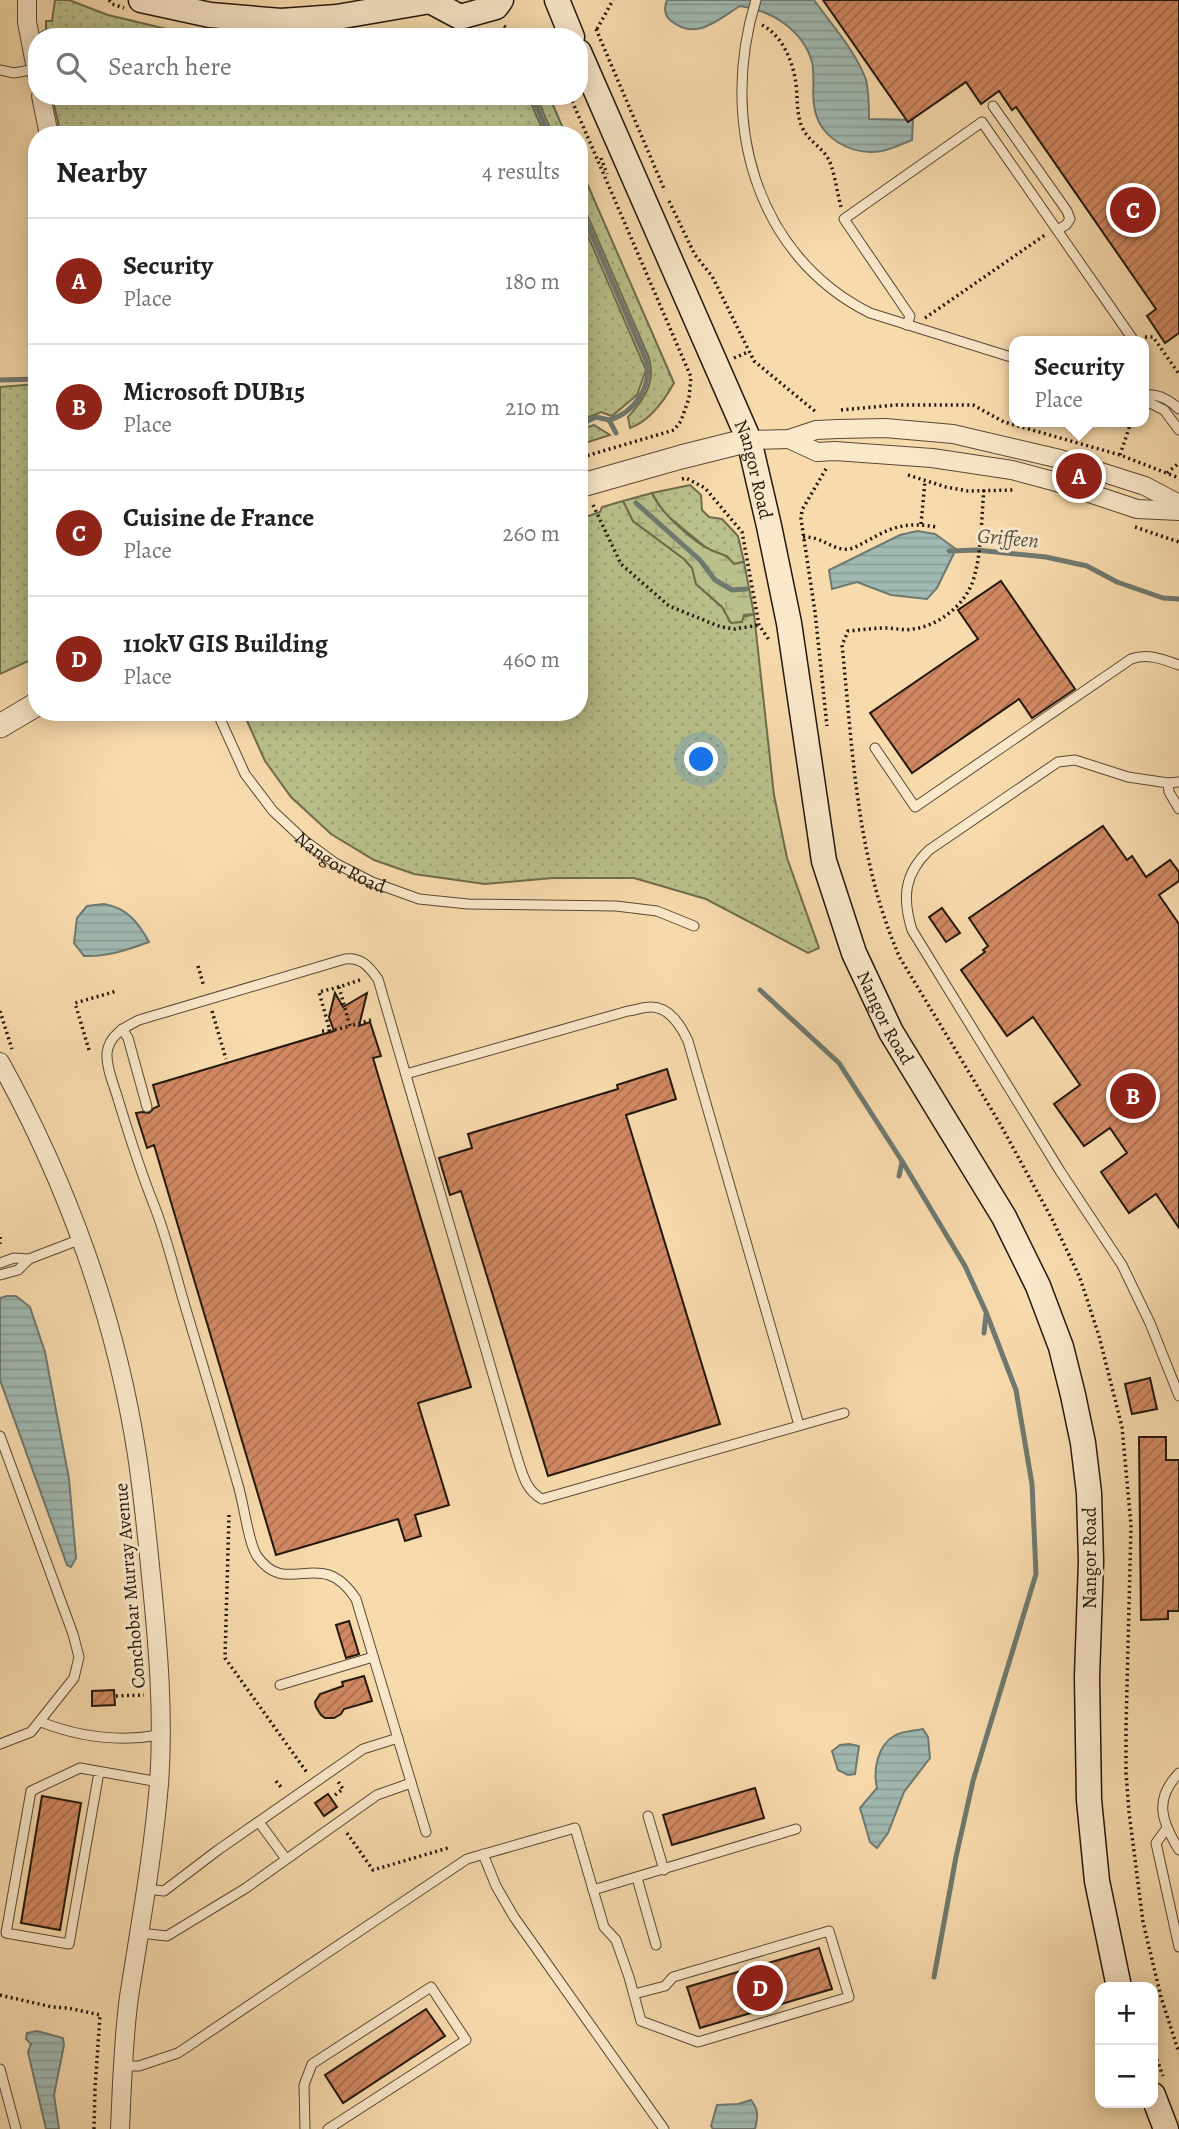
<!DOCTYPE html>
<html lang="en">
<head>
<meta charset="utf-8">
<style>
	:root { --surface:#fff; --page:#f2f2f2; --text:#222; --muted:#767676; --line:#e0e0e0; --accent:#8f2418 }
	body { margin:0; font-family:Alegreya,serif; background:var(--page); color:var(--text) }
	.controls { position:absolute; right:21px; bottom:21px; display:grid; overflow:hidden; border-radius:14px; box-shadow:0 4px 18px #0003 }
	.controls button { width:63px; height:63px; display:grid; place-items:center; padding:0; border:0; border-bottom:2px solid var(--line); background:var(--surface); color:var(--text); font:35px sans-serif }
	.you { position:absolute; left:702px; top:760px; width:24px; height:24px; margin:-18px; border:5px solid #fff; border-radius:50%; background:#1a73e8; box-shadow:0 0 0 10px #1a73e833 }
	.badge { display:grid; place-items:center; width:46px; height:46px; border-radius:50%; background:var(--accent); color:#fff; font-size:23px; font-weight:700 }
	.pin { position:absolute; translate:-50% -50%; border:4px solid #fff; box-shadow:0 2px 7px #0006 }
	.popup { position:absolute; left:1009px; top:336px; width:140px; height:91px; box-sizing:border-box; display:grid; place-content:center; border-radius:14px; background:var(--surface); filter:drop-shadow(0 2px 5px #0005); font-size:23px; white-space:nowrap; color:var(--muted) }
	.popup b { font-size:26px; color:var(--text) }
	.popup::after { content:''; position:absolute; left:50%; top:100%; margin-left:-14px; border:14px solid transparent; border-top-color:var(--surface) }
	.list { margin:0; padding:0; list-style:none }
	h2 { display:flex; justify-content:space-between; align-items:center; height:91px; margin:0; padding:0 28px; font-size:30px }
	h2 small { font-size:23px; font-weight:400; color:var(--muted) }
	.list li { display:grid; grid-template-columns:46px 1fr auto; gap:21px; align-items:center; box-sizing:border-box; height:126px; padding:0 28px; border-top:2px solid var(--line) }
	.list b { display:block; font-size:26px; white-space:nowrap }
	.list p { margin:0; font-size:23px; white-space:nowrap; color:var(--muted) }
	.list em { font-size:23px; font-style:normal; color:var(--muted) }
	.icon { flex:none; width:38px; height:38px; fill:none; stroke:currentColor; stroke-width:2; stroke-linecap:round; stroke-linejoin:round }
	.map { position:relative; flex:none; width:1179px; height:2129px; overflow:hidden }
	.search { position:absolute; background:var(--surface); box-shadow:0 4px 18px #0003; left:28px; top:28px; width:560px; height:77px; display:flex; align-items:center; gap:18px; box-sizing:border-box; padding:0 24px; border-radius:28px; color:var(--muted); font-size:26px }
	.panel { position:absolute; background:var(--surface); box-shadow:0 4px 18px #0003; left:28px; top:126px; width:560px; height:595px; border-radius:28px }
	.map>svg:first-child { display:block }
	.grass { fill:url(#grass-dots); stroke:#6e6c4c; stroke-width:2 }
	.wetland { fill:url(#wetland-marsh); stroke:#6e6c4c; stroke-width:2 }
	.water { fill:url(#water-rules); stroke:#6e7970; stroke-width:2 }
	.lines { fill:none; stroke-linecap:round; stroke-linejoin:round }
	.stream { stroke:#6e7970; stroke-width:5 }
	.building { fill:url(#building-hatch); stroke:#22180d; stroke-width:2 }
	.service-casing { stroke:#584935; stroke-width:11 }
	.minor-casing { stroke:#584935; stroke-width:20 }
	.tertiary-casing { stroke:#584935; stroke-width:25 }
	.secondary-casing { stroke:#22180d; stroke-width:27 }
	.path { stroke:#22180d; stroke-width:3.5; stroke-dasharray:2 3.5; stroke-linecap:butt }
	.service { stroke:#fae8ca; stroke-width:9 }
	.minor { stroke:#fae8ca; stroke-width:18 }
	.tertiary { stroke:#fae8ca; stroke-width:23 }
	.secondary { stroke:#fae8ca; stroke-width:24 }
	.labels { text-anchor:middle; stroke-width:6; stroke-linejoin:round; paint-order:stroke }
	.street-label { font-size:19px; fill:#22180d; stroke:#fae8ca }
	.water-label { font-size:21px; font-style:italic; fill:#4e5047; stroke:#fae8ca }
</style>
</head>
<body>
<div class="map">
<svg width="1179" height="2129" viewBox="0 0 1179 2129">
	<defs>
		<pattern id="grass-dots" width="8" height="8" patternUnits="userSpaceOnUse" patternTransform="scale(1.75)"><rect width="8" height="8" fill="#bac18c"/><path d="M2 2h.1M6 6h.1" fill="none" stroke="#a0a578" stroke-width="1.8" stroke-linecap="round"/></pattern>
		<pattern id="wetland-marsh" width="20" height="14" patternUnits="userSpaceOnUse" patternTransform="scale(1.75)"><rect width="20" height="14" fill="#bac18c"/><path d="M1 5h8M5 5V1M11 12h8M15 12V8" fill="none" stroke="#a0a578"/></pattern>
		<pattern id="water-rules" width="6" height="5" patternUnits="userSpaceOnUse" patternTransform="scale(1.75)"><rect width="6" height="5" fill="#a0b9b2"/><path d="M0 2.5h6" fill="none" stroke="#8a9e98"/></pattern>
		<pattern id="building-hatch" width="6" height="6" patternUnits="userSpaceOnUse" patternTransform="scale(1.75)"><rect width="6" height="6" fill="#d28963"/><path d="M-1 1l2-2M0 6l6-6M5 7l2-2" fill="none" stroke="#aa6f50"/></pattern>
	</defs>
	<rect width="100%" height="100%" fill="#f8dbad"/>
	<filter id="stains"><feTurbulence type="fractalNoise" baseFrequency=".00286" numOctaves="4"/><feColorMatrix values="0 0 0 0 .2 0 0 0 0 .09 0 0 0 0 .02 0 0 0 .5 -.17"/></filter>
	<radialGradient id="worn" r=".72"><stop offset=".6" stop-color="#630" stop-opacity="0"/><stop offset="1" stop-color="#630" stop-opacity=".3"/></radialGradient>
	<g class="grass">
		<polygon points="55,0 69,0 108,15 200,37 40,37 40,33 46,30 46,21 52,21"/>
		<polygon points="52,96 528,96 545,135 61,135"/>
		<polygon points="536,96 549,96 566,135 553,135"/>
		<path d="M579,165L674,383C664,401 650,421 630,428L628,417C644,399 656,383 649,358L579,196Z"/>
		<polygon points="579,215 646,370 637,395 612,416 601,412 579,421"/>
		<polygon points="37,384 37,657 0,674 0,387"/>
		<polygon points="594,425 610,435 579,445 579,430"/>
		<polygon points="690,485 701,495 702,510 709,517 722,519 738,536 744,562 734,564 727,556 709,550 664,513 652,493"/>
		<polygon points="623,501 633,521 684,559 693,569 696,584 722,607 726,611 729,621 754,614 774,795 787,858 819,948 808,953 706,899 634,878 553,878 485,884 414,874 374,860 331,834 291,797 265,761 243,712 579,712 579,528 582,527 580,519 600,512 602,507"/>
	</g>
	<path class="wetland" d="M652,493C659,511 693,542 711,550C722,555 725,553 734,564L744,562L754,614L744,615L742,622L731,623L722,607L696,584L692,568L684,559L633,521L623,501Z"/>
	<g class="water">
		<path d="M667,0H814C831,24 857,53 866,80C869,93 869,106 869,119L913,120L912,140C902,144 892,149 882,151C851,156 818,138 814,105C812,91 815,76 812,62C803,30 771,10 740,6C717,20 696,42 670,20C664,14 664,7 667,0Z"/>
		<polygon points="917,531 935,534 956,549 937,588 927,599 891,595 857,582 832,589 829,570 900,535"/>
		<path d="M104,904C127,908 138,922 149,942C127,950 107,957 84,956L74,943L77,918L87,906Z"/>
		<polygon points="7,1296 16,1296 30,1307 45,1352 69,1479 76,1558 71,1567 67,1565 0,1380 0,1298"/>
		<path d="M923,1729L928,1737L930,1758L904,1792L888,1833L877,1848L870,1842L860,1808L877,1788C873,1771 877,1746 894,1736C901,1731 914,1731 923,1729Z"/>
		<polygon points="849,1744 859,1746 855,1774 848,1775 838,1770 832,1751 840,1745"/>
		<polygon points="37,2031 63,2038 64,2045 54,2095 59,2129 46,2129 28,2052 31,2044 26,2039 27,2033"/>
		<path d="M751,2100C759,2110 758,2117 755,2129H713L711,2126L717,2105L738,2104Z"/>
	</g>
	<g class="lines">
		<g class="stream">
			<polyline points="532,96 549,135"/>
			<path d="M579,205L646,360C653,386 634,413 609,420"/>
			<polyline points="0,380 37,379"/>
			<polyline points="579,425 596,417 609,420 616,433"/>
			<polyline points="636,503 700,560 715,580 732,590 746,589"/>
			<polyline points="949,551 976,550 1046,557 1087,566 1117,582 1163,598 1179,599"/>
			<polyline points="760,990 839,1063 902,1161 965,1266 986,1312 1016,1390 1032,1484 1036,1574 973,1781 956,1857 934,1977"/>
			<polyline points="899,1176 902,1162"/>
			<polyline points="984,1333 986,1315"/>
		</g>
	</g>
	<g class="building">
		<polygon points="823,0 1179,0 1179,333 1165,343 1147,316 1156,309 1016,107 1012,110 999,91 981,104 966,82 908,122"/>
		<polygon points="1001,581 1075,689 1032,718 1019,699 912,773 870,713 978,639 958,610"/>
		<polygon points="1103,826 1127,860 1132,856 1146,877 1170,860 1179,872 1179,881 1159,895 1179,924 1179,1228 1156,1194 1129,1213 1101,1172 1127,1153 1110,1128 1084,1146 1054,1104 1080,1085 1033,1017 1007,1036 961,970 985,952 983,950 988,946 969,918"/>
		<polygon points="942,908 960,933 946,942 929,917"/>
		<polygon points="335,993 343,1007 367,993 359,1026 370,1022 381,1056 373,1058 471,1387 418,1403 449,1505 415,1515 421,1536 405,1541 398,1519 276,1555 154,1145 147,1148 136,1113 142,1112 149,1113 154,1108 159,1106 153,1085 334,1031 329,1017"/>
		<polygon points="667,1069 676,1099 626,1115 720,1424 548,1476 461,1191 450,1195 439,1158 472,1148 468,1134 618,1089 617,1085"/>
		<polygon points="1150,1378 1157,1409 1132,1414 1125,1384"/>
		<polygon points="1139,1437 1166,1437 1166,1460 1179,1460 1179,1611 1168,1611 1168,1619 1141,1620"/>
		<polygon points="349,1621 359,1654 346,1658 336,1625"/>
		<polygon points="364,1676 372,1701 344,1709 341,1714 334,1718 325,1718 321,1715 316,1707 315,1702 320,1694 343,1686 342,1682"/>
		<polygon points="114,1690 115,1705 92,1706 92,1691"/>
		<polygon points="755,1788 764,1818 672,1845 663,1815"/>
		<polygon points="328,1794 337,1807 324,1816 315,1803"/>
		<polygon points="42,1796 81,1803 60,1930 21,1923"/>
		<polygon points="819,1948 832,1989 700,2028 687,1987"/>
		<polygon points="426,2009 445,2036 343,2103 325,2075"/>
	</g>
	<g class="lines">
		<g class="service-casing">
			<g id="service">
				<path d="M756,0C719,119 754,255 870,313L1014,358"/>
				<polyline points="0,70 14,73 36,69"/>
				<polyline points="993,106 1067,211 1070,219 1066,225 1057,230"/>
				<polyline points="907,325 910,316 844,219 982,122 1132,338 1128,341"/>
				<path d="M1144,395C1158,393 1169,399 1179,409"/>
				<polyline points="1144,400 1164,410 1179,430"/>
				<path id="s1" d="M217,712L245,774L273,811L305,841L335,863L372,882L419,899L468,904L616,906L657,911L694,926"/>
				<path d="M875,748L915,807L1131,659C1148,653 1162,659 1179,665"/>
				<polyline points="1168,783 1179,782"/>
				<path d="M1179,809L1169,792L1168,783L1128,777L1075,760L1058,762L929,850C904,874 902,898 912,930L1060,1171L1122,1265L1150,1323L1179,1396"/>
				<polyline points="122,1029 128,1038 147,1107"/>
				<path d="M406,1074L628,1011C635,1010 644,1007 651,1007C670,1007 681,1026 688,1041L799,1425"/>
				<polyline points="0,1263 14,1258 29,1259"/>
				<polyline points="0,1275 18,1270 29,1259 81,1239"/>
				<polyline points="0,1436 73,1634 79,1657 74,1678 31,1732 0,1744"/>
				<polyline points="280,1685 373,1657"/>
				<path d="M41,1722C79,1737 119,1742 160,1735"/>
				<polyline points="99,1772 69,1944 6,1933 31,1791 80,1768 159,1782"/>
				<path d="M1179,1773C1153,1800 1162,1822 1179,1850"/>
				<polyline points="648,1816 664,1870"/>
				<polyline points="259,1822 286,1859"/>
				<polyline points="1167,1828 1156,1843 1179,1947"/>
				<path d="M426,1832L356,1599C320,1544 288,1600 257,1556C248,1542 244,1504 238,1485C221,1425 203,1366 185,1306C175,1273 167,1238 154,1205C140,1170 129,1135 118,1099C114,1085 106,1068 107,1053C109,1035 125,1027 139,1020L345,959C362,957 369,967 378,979L516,1454C522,1472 525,1490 542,1499L844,1413"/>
				<polyline points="483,1854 496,1886 514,1917 664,2129"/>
				<polyline points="637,1878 656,1945"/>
				<polyline points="147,1889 164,1891 218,1850 363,1749 398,1738"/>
				<polyline points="593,1890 796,1829"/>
				<polyline points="140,1933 167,1936 246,1888 377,1795 411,1783"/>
				<polyline points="123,2066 139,2066 178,2053 467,1859 575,1828 604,1927 616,1940 629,1977 641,2021 698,2042 849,1997 829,1931 673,1977 665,1986 634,1994"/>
				<polyline points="0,2069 16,2129"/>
				<polyline points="305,2129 304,2085 312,2064 431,1987 466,2040 328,2129"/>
			</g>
		</g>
		<g class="minor-casing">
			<g id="minor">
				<polyline points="27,0 27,22 37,74"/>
				<polyline points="41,96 49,135"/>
				<polyline points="789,439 817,452 835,451 932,458 1012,470 1053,481 1137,509 1179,511"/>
				<polyline points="749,440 789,439 816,430 838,429 885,428 953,434 1060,459 1145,486 1179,504"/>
				<path d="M0,1062C67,1183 116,1318 137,1455C143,1495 147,1535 151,1576C158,1645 164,1715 159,1784C153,1856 140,1926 129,1997C123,2041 122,2085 120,2129"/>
			</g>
		</g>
		<g class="tertiary-casing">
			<g id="tertiary">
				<polyline points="579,486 681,457 749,440"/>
				<polyline points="0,726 37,704"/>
			</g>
		</g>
		<g class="secondary-casing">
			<g id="secondary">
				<polyline points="141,0 210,15 281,21 337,17 436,0"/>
				<polyline points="557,0 572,37"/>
				<polyline points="432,2 460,17 496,7 501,0"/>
				<path id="s2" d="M579,52L749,440L769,526L789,623L824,861L854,953L891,1032L1004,1217L1038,1286L1061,1347L1073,1395L1083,1443L1089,1493L1091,1561L1087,1677L1089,1800L1097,1881L1119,1987"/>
				<polyline points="1153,2095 1166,2129"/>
			</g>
		</g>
		<g class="path">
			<polyline points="109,0 112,4 124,8"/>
			<path d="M762,25C783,36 793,62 796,84C798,99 796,113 802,127C808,141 822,147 829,160C835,174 837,192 841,207"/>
			<polyline points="504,26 520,37"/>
			<polyline points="596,29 665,191"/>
			<polyline points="597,29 613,0"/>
			<polyline points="414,37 442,30"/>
			<polyline points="570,96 691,377 689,398 681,421 674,430 579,458"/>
			<polyline points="601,158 607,174"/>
			<polyline points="669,201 695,255 712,276 754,361 816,412"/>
			<polyline points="925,318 1045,235"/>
			<polyline points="1145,337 1153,337 1179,374"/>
			<polyline points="734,358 748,352"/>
			<polyline points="841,410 896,405 973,405 1004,422 1120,455 1179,478"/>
			<polyline points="1120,455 1131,422"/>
			<polyline points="826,469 802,510 801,519 815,612 827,726"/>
			<polyline points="1167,473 1179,463"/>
			<polyline points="908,475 946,487 968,491 1014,490"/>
			<polyline points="682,479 686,478 705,488 742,532 759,625 769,640"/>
			<path d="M984,490C981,519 982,553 973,581C964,606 938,626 913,629C904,631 895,628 886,628C873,628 861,630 848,631L842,645C853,751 856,859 900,958L999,1122L1052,1219L1080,1278L1099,1336L1122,1427L1131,1525L1126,1728V1773L1129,1812L1143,1922L1161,1997L1179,2053"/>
			<polyline points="593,505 621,564 669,606 721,627 735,629 759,625"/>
			<polyline points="921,524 925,481"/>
			<polyline points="1135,527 1179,542"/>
			<path d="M803,537C823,536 832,551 849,549C856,548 862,543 869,540C893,526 908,522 936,527"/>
			<polyline points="198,966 204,987"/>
			<polyline points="360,980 339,987 350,1026 374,1019"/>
			<polyline points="339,987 319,992 330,1031 350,1026"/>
			<polyline points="0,1011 12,1049"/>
			<polyline points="212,1011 226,1059"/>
			<polyline points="322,1031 330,1031"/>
			<polyline points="89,1050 75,1003 117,991"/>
			<polyline points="0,1237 0,1244"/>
			<polyline points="229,1515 225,1658 308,1774"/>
			<polyline points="116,1696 144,1695"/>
			<polyline points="276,1781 281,1787 284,1787"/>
			<polyline points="335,1795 343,1789 337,1780"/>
			<polyline points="347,1833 373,1870 448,1848"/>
			<polyline points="0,1995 52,2007 68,2008 100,2015 95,2089 94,2129"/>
			<polyline points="1153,2049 1163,2076"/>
		</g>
		<use href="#service" class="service"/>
		<use href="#minor" class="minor"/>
		<use href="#tertiary" class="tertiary"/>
		<use href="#secondary" class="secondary"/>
	</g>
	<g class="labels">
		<g class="street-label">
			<text dy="7" stroke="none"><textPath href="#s2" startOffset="453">Nangor Road</textPath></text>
			<text dy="7" stroke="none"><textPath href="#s1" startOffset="200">Nangor Road</textPath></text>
			<text dy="7" stroke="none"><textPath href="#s2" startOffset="1020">Nangor Road</textPath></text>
			<text transform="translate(1089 1558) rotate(-90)" y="7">Nangor Road</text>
			<text transform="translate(129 1586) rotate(-95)" y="7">Conchobar Murray Avenue</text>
		</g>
		<g class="water-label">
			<text transform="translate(1008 538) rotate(5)" y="7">Griffeen</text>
		</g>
	</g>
	<rect width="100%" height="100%" filter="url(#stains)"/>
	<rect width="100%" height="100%" fill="url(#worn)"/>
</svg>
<div class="controls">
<button>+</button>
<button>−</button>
</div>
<div class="you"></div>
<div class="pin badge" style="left:1079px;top:476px">A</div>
<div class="popup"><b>Security</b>Place</div>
<div class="pin badge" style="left:1133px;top:1096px">B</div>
<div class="pin badge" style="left:1133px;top:210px">C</div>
<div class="pin badge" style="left:760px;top:1988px">D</div>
<div class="search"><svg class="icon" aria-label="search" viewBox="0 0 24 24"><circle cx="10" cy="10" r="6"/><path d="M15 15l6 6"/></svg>Search here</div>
<section class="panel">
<h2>Nearby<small>4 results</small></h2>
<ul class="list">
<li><span class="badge">A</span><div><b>Security</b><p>Place</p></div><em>180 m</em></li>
<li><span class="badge">B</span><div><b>Microsoft DUB15</b><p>Place</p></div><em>210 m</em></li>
<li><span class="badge">C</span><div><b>Cuisine de France</b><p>Place</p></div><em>260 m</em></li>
<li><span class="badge">D</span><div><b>110kV GIS Building</b><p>Place</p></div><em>460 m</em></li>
</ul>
</section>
</div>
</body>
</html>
